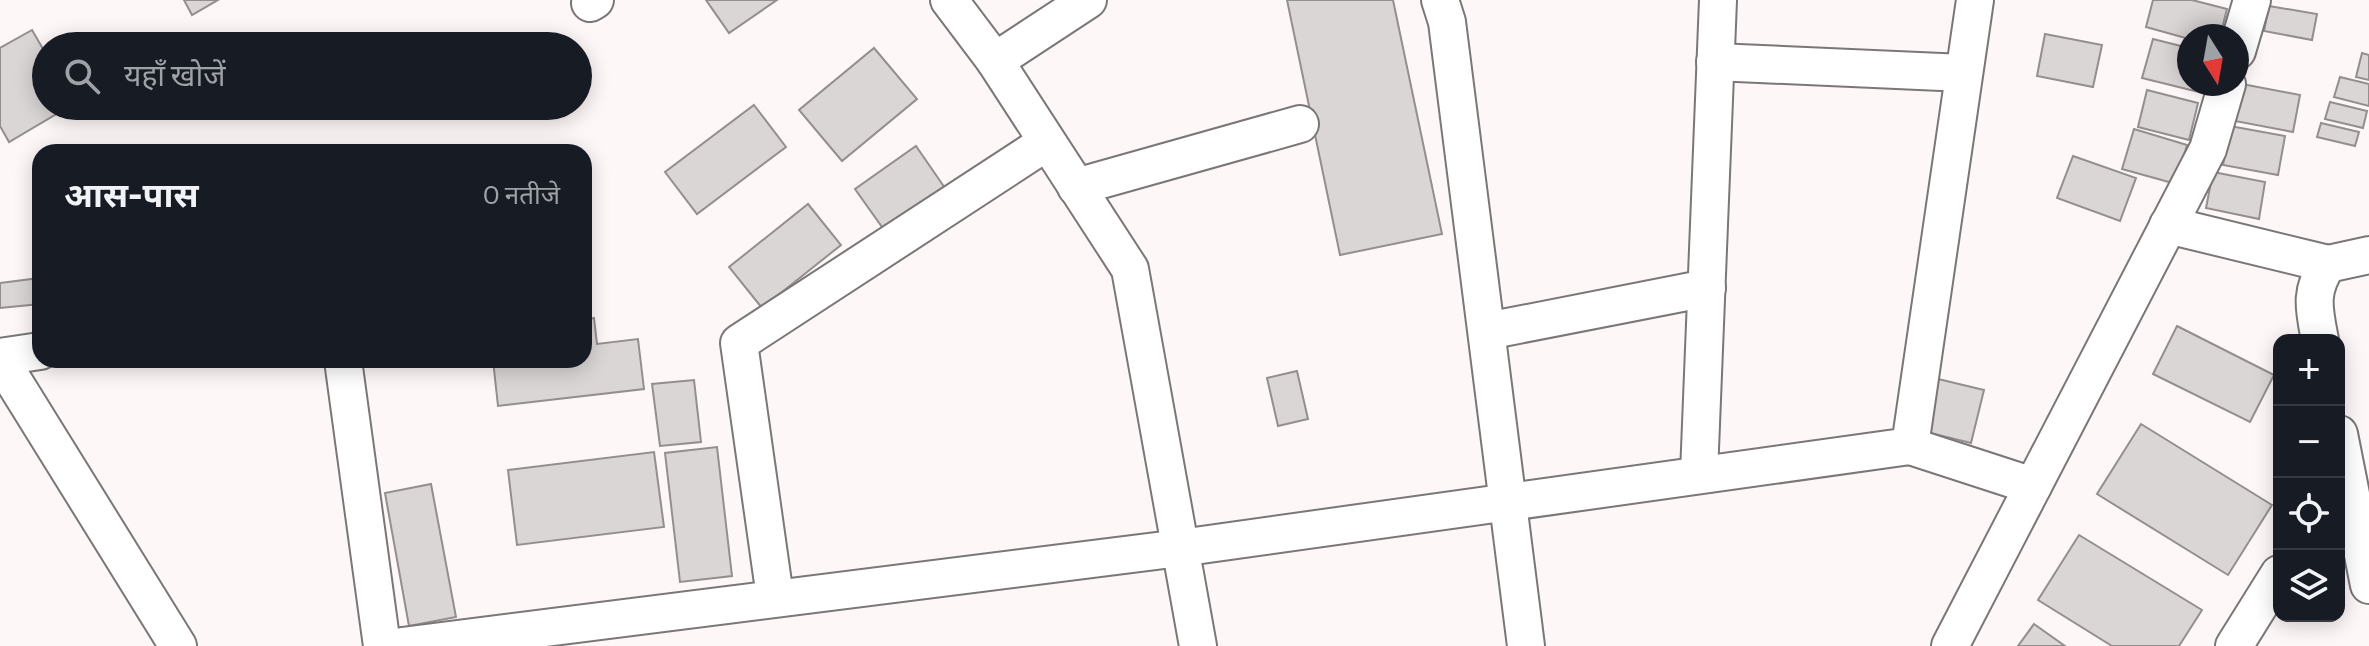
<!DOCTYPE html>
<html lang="hi">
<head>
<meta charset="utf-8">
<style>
	:root { --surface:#171b24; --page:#20242c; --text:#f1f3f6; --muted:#9ea1a6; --line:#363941 }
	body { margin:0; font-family:Commissioner,"Noto Sans Devanagari",sans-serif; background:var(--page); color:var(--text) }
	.controls { position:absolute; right:24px; bottom:24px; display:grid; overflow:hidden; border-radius:16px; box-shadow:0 4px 20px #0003 }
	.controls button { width:72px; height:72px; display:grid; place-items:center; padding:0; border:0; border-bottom:2px solid var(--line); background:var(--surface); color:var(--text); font:40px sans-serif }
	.compass { position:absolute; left:2177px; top:24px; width:72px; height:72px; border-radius:50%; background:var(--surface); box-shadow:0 4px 20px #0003; rotate:169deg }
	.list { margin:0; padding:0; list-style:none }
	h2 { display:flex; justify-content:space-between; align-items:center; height:104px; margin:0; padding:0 32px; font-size:34px }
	h2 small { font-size:26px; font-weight:400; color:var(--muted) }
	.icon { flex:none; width:44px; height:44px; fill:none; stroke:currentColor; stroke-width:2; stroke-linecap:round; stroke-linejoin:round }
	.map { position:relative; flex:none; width:2369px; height:646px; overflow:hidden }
	.search { position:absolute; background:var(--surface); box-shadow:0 4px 20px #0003; left:32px; top:32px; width:560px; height:88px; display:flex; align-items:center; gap:20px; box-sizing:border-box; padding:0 28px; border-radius:44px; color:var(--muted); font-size:30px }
	.panel { position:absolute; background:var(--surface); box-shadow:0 4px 20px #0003; left:32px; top:144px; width:560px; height:224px; border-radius:24px }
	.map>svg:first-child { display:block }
	.building { fill:#dbd6d6; stroke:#948f8f; stroke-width:2 }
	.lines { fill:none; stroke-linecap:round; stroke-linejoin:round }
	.minor-casing { stroke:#7b7677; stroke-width:40 }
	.minor { stroke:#fff; stroke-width:36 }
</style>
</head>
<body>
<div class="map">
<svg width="2369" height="646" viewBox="0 0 2369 646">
	<rect width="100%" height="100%" fill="#fdf7f8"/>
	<g class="building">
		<polygon points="184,0 218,0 192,15"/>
		<polygon points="706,0 777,0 729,33"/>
		<polygon points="1287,0 1393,0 1442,234 1340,255"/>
		<polygon points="2153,0 2192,0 2227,9 2220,36 2189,36 2189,39 2146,27"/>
		<polygon points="2269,6 2317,14 2312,40 2264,31"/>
		<polygon points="32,30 46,54 46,106 70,106 9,142 0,126 0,48"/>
		<polygon points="2045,34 2102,45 2093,87 2037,76"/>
		<polygon points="2153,39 2189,48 2189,84 2210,84 2207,94 2142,78"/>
		<polygon points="874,48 917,99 842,161 799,110"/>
		<polygon points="2362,53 2369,55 2369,80 2356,77"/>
		<polygon points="2340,77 2369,84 2369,106 2334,97"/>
		<polygon points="2242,84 2300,95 2293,132 2235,121"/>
		<polygon points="2147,90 2198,103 2189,140 2138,127"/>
		<polygon points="2330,102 2367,111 2363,128 2325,119"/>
		<polygon points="754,105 786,147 697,214 665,172"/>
		<polygon points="2321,123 2359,132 2355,146 2317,137"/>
		<polygon points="2230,126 2285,136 2278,175 2223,165"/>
		<polygon points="2134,129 2187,145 2176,184 2122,169"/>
		<polygon points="916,146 947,191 887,234 855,189"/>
		<polygon points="2073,156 2136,178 2120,221 2057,198"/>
		<polygon points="2213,172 2265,182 2259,219 2206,208"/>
		<polygon points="808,204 841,245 762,308 729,267"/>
		<polygon points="40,278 40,304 0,308 0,283"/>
		<polygon points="594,318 597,344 638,339 644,389 498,406 493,360 584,360 584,320"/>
		<polygon points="2177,326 2274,375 2250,422 2153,374"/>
		<polygon points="1297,371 1308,419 1278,426 1267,378"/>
		<polygon points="1934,378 1984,390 1971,443 1922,431"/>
		<polygon points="694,380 701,442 660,446 652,384"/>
		<polygon points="2141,424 2272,505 2228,575 2097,494"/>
		<polygon points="717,447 732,576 680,582 665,453"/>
		<polygon points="654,452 664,527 517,545 508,470"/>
		<polygon points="431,484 456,617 409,626 385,493"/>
		<polygon points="2079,535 2202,610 2179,646 2112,646 2038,600"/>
		<polygon points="2034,624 2065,646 2018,646"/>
	</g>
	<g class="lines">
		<g class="minor-casing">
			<g id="minor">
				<polyline points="949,0 995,61 1130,269 1198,646"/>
				<polyline points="1440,0 1447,22 1526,646"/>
				<polyline points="590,3 595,0"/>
				<polyline points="2237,51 2252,0"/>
				<polyline points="995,61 1088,0"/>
				<polyline points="1715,62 1964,73"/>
				<polyline points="1076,187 1300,124"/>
				<polyline points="2168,225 2328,264"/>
				<polyline points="1487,331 1707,288"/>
				<path d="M2320,340C2314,309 2309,291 2328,264L2369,255"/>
				<polyline points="0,357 40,351"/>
				<polyline points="0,359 178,646"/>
				<polyline points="343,360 382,646"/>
				<polyline points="2339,434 2369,585"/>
				<polyline points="1910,446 2033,486"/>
				<polyline points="1699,474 1718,0"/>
				<polyline points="775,597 739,343 1047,142"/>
				<polyline points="402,646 1180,548 1910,446 1975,0"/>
				<polyline points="1950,646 2208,149 2227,84"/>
				<polyline points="2234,646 2279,574"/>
			</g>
		</g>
		<use href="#minor" class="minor"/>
	</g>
</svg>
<div class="controls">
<button>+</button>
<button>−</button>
<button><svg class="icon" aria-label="locate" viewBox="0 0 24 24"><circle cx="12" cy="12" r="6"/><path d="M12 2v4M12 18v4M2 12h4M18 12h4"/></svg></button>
<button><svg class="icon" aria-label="layers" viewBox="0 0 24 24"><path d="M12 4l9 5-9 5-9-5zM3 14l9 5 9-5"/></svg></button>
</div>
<svg class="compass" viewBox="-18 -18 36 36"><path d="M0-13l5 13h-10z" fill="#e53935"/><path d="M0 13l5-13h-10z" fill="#9ea1a6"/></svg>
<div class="search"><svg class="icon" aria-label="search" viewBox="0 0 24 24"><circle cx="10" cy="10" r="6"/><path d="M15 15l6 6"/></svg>यहाँ खोजें</div>
<section class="panel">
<h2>आस-पास<small>0 नतीजे</small></h2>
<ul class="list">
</ul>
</section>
</div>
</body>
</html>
